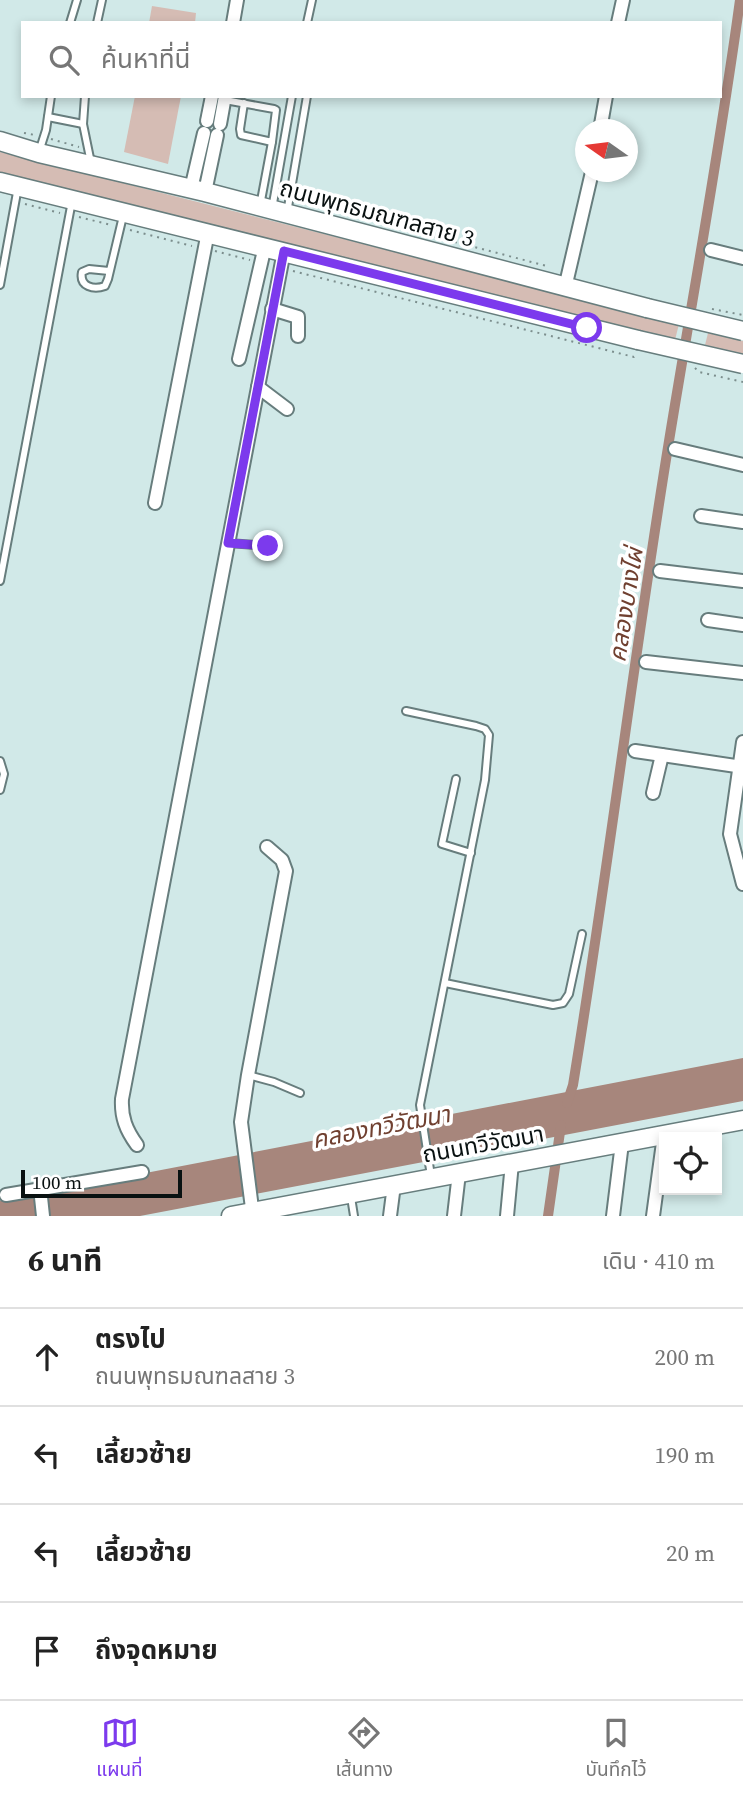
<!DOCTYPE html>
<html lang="th">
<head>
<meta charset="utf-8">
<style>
	:root { --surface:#fff; --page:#f2f2f2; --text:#222; --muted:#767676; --line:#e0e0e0; --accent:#7c3aed }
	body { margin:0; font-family:"Source Serif 4","Noto Sans Thai",serif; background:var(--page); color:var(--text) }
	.controls { position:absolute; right:21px; bottom:21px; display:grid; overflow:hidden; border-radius:0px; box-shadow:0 4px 10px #0003 }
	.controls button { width:63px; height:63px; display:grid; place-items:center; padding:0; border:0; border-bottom:2px solid var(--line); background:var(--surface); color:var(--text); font:35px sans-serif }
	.compass { position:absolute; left:575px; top:119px; width:63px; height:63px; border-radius:50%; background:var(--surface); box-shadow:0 4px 10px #0003; rotate:284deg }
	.scale { position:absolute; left:21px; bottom:18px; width:161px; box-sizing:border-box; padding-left:7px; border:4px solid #091111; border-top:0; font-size:19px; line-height:24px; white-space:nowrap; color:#091111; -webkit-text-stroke:5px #fff; paint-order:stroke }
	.stop { position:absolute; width:21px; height:21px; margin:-16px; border:5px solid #7c3aed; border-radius:50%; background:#fff }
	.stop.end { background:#7c3aed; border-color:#fff; box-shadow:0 2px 7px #0008 }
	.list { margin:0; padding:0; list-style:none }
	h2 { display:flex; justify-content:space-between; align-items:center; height:91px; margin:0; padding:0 28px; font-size:30px }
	h2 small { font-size:23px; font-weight:400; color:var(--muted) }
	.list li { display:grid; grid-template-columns:46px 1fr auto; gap:21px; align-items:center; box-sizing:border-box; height:98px; padding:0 28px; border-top:2px solid var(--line) }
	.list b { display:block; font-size:26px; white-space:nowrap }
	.list p { margin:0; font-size:23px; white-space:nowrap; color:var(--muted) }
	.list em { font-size:23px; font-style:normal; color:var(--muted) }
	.icon { flex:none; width:38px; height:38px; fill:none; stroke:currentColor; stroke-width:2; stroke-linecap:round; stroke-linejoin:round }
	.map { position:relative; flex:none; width:743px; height:1216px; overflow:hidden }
	.search { position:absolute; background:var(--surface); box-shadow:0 4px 10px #0003; left:21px; right:21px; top:21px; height:77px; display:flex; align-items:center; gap:18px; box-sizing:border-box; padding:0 24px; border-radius:0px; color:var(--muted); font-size:26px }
	.sheet { height:483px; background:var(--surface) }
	nav { display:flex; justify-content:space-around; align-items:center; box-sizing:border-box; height:98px; border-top:2px solid var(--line); background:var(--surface); font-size:19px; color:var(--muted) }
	nav a { display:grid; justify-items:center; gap:4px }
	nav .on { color:var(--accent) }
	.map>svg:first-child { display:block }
	.green { fill:#d5bcb4 }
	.water { fill:#a7867c }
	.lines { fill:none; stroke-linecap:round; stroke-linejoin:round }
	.canal { stroke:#a7867c; stroke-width:10 }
	.service-casing { stroke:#677d7d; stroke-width:10 }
	.minor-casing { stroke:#677d7d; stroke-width:16 }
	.secondary-casing { stroke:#677d7d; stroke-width:21 }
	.path { stroke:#7c8e8d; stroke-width:2; stroke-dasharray:2 5; stroke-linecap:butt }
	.service { stroke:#fff; stroke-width:6 }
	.minor { stroke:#fff; stroke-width:12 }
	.secondary { stroke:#fff; stroke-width:18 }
	.secondary-bridge-casing { stroke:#677d7d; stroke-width:21; stroke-linecap:butt }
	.secondary-bridge { stroke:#fff; stroke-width:18 }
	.route { stroke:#7c3aed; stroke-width:9 }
	.labels { text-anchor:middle; stroke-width:7; stroke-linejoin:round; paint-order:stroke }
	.street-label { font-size:23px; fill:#091111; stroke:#fff }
	.water-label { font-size:24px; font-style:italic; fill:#704030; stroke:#fff }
</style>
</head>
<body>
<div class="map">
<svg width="743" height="1216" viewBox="0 0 743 1216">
	<rect width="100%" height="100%" fill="#d1e9e8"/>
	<g class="green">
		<polygon points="152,6 196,13 195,23 149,23"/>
		<polygon points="135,96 181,96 168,164 124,152"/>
		<polygon points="0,152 679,324 674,344 0,176"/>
		<polygon points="708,333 743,341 743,359 704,349"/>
	</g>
	<polygon class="water" points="743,1058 743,1101 140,1216 0,1216 0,1201"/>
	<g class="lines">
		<g class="canal">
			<path d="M567,1103L573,1085C608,871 634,655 669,441C693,294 720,148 740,0"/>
			<polyline points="548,1216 561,1125"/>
		</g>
		<g class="service-casing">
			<g id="service">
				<polyline points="70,23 77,0"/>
				<polyline points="97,23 102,0"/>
				<polyline points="307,23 312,0"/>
				<polyline points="85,96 83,124 91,163"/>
				<polyline points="225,100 274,109 276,110 272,142 241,135 240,129 244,103"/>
				<polyline points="48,117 83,124"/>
				<polyline points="39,152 46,130 51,96"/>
				<polyline points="260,206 272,142"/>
				<polyline points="272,209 292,96"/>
				<polyline points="287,213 307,96"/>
				<path d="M109,271L89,269L82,272C79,287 94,290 105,286L108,279L123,216"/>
				<polyline points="0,285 18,187"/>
				<polyline points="228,543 268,546"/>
				<polyline points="0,581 72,201"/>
				<polyline points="406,711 476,726 485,729 489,735 485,780 420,1105 431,1176"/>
				<polyline points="0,761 4,774 0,790"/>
				<polyline points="456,779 442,844 471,853"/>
				<polyline points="445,983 553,1005 563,1003 569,994 582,934"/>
				<polyline points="248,1075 274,1082 300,1093"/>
				<polyline points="351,1197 354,1216"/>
			</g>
		</g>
		<g class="minor-casing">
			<g id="minor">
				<polyline points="233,23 237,0"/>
				<polyline points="618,23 623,0"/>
				<polyline points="207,121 212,96"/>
				<polyline points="220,124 225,96"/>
				<polyline points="600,130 606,96"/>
				<polyline points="191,189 204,133"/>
				<polyline points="205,192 217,135"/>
				<polyline points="711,250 743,258"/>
				<polyline points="565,288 592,172"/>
				<polyline points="272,309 298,317 298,336"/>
				<polyline points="239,359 265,246"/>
				<polyline points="258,387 287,409"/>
				<polyline points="675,449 743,465"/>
				<polyline points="155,503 208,232"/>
				<polyline points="701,516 743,522"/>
				<polyline points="660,571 743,581"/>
				<polyline points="708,620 743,625"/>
				<polyline points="646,662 743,673"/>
				<polyline points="743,742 730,834 743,884"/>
				<polyline points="635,751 743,767"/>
				<polyline points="653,793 662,755"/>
				<path d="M137,1145C126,1130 121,1117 122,1099L284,251"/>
				<polyline points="40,1188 43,1216"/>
				<polyline points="6,1195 142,1172"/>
				<polyline points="253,1216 241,1122 248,1075 286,871 282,860 267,847"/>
				<polyline points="390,1216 394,1185"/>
				<polyline points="454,1216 459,1173"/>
				<polyline points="507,1216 512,1163"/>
				<polyline points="613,1216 622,1143"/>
				<polyline points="653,1216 664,1135"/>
			</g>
		</g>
		<g class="secondary-casing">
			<g id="secondary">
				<polyline points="0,141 39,153 205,192 647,308"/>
				<polyline points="0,182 638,340"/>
				<polyline points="231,1216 743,1120"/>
			</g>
		</g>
		<g class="path">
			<polyline points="24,133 35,135"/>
			<polyline points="51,139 79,147"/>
			<polyline points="25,204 60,213"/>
			<polyline points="79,217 111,225"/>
			<polyline points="394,226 547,266"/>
			<polyline points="130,230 192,246"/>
			<polyline points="215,251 250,260"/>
			<polyline points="293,271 634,357 637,355"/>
			<polyline points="712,309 743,315"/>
			<polyline points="695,368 699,372 743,382"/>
		</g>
		<use href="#service" class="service"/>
		<use href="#minor" class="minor"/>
		<use href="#secondary" class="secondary"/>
		<g class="secondary-bridge-casing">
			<g id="secondary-bridge">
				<polyline points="647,308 743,331"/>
				<polyline points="638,340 743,364"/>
			</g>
		</g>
		<use href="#secondary-bridge" class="secondary-bridge"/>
	</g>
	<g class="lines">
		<polyline class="route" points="268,546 228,543 284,251 587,328"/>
	</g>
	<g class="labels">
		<g class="street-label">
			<text transform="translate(377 213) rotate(15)" y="8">ถนนพุทธมณฑลสาย 3</text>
			<text transform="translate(483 1144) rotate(-10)" y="8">ถนนทวีวัฒนา</text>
		</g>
		<g class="water-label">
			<text transform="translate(626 605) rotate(-81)" y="8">คลองบางไผ่</text>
			<text transform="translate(381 1127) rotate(-11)" y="8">คลองทวีวัฒนา</text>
		</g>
	</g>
</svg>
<div class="controls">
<button><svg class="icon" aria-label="locate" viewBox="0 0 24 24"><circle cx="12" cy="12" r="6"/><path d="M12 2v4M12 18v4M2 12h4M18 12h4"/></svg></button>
</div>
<svg class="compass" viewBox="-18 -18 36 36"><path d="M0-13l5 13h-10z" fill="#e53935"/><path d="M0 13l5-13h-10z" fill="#767676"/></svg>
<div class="scale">100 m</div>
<div class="stop" style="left:587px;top:328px"></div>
<div class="stop end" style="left:268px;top:546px"></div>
<div class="search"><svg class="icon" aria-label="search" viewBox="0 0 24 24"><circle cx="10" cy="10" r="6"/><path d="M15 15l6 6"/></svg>ค้นหาที่นี่</div>
</div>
<section class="sheet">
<h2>6 นาที<small>เดิน · 410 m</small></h2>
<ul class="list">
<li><svg class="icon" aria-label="ahead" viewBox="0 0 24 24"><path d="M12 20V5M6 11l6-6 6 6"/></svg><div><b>ตรงไป</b><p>ถนนพุทธมณฑลสาย 3</p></div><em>200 m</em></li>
<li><svg class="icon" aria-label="left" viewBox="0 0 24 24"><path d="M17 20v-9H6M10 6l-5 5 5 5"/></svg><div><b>เลี้ยวซ้าย</b></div><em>190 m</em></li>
<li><svg class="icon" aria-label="left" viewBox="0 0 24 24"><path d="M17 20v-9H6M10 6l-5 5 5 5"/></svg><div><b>เลี้ยวซ้าย</b></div><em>20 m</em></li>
<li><svg class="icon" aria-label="arrive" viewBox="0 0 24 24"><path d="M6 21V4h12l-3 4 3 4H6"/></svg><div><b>ถึงจุดหมาย</b></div></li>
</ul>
</section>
<nav>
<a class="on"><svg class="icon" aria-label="map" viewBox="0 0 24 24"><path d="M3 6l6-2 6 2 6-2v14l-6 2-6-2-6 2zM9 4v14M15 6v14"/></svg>แผนที่</a>
<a><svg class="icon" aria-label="directions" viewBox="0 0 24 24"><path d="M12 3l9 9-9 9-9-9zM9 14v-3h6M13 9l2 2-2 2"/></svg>เส้นทาง</a>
<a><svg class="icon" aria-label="saved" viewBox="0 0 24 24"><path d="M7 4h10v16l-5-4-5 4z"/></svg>บันทึกไว้</a>
</nav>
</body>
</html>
